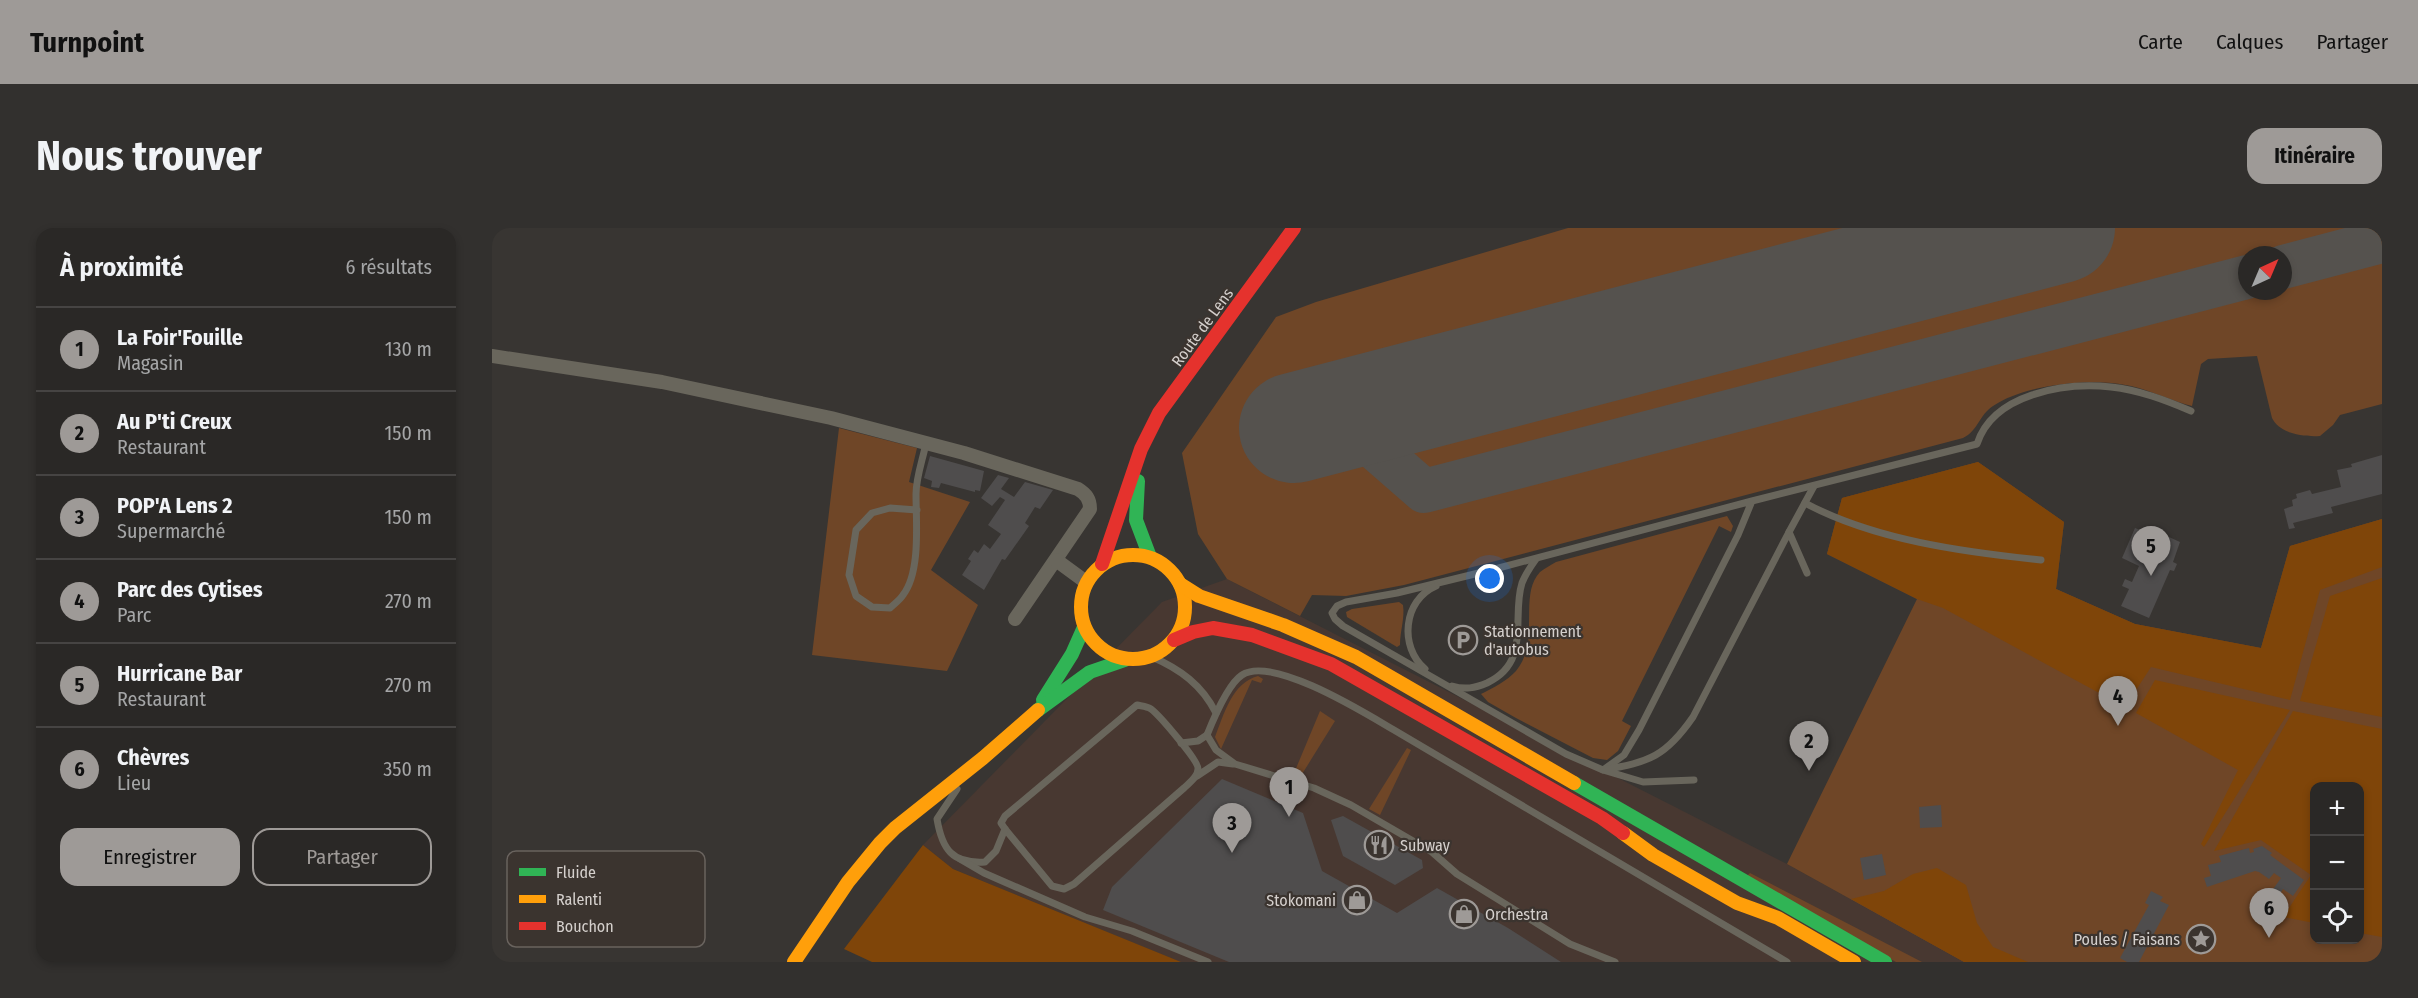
<!DOCTYPE html>
<html lang="fr">
<head>
<meta charset="utf-8">
<style>
	:root { --surface:#2a2826; --page:#32302e; --text:#f1f3f6; --muted:#a5a6a7; --line:#464443; --accent:#9e9a97 }
	body { margin:0; font-family:"Fira Sans Condensed",sans-serif; background:var(--page); color:var(--text) }
	.controls { position:absolute; right:18px; bottom:18px; display:grid; overflow:hidden; border-radius:12px; box-shadow:0 3px 9px #0003 }
	.controls button { width:54px; height:54px; display:grid; place-items:center; padding:0; border:0; border-bottom:2px solid var(--line); background:var(--surface); color:var(--text); font:30px sans-serif }
	.compass { position:absolute; left:1746px; top:18px; width:54px; height:54px; border-radius:50%; background:var(--surface); box-shadow:0 3px 9px #0003; rotate:44deg }
	.you { position:absolute; left:998px; top:351px; width:21px; height:21px; margin:-15px; border:4px solid #fff; border-radius:50%; background:#1a73e8; box-shadow:0 0 0 9px #1a73e833 }
	.badge { display:grid; place-items:center; width:39px; height:39px; border-radius:50%; background:var(--accent); color:#111; font-size:20px; font-weight:700 }
	.pin { position:absolute; translate:-50% -50px; filter:drop-shadow(0 2px 3px #0008) }
	.pin::after { content:''; position:absolute; top:32px; width:21px; height:18px; background:inherit; clip-path:polygon(0 0,100% 0,50% 100%) }
	.list { margin:0; padding:0; list-style:none }
	h2 { display:flex; justify-content:space-between; align-items:center; height:78px; margin:0; padding:0 24px; font-size:26px }
	h2 small { font-size:20px; font-weight:400; color:var(--muted) }
	.list li { display:grid; grid-template-columns:39px 1fr auto; gap:18px; align-items:center; box-sizing:border-box; height:84px; padding:0 24px; border-top:2px solid var(--line) }
	.list b { display:block; font-size:22px; white-space:nowrap }
	.list p { margin:0; font-size:20px; white-space:nowrap; color:var(--muted) }
	.list em { font-size:20px; font-style:normal; color:var(--muted) }
	.actions { display:flex; gap:12px; padding:18px 24px }
	.actions a { flex:1; padding:14px 0; border:2px solid var(--accent); border-radius:18px; text-align:center; font-size:21px; color:var(--accent) }
	.actions .main { background:var(--accent); color:#111 }
	.icon { flex:none; width:33px; height:33px; fill:none; stroke:currentColor; stroke-width:2; stroke-linecap:round; stroke-linejoin:round }
	.map { position:relative; flex:none; width:1890px; height:734px; overflow:hidden; border-radius:18px }
	header { display:flex; align-items:center; gap:36px; box-sizing:border-box; height:84px; padding:0 30px; background:var(--accent); color:#111 }
	header strong { font-size:28px }
	nav { display:flex; gap:33px; margin-inline-start:auto; font-size:21px }
	.intro { display:flex; align-items:center; justify-content:space-between; box-sizing:border-box; height:144px; padding:0 36px }
	h1 { margin:0; font-size:42px }
	.button { padding:15px 27px; border-radius:18px; background:var(--accent); color:#111; font-size:21px; font-weight:700 }
	main { display:flex; gap:36px; padding:0 36px }
	aside { flex:1; background:var(--surface); border-radius:18px; box-shadow:0 3px 9px #0003 }
	.map>svg:first-child { display:block }
	.commercial { fill:#483831 }
	.green { fill:#6f4627; fill-rule:evenodd }
	.forest { fill:#7f4509 }
	.lines { fill:none; stroke-linecap:round; stroke-linejoin:round }
	.taxiway { stroke:#55524e; stroke-width:44 }
	.runway { stroke:#55524e; stroke-width:110 }
	.building { fill:#4f4d4d }
	.lane { stroke:#69665c; stroke-width:7 }
	.street { stroke:#69665c; stroke-width:14 }
	.fast { stroke:#30b455; stroke-width:14 }
	.slow { stroke:#ff9f0a; stroke-width:14 }
	.jam { stroke:#e5322d; stroke-width:14 }
	.labels { text-anchor:middle; stroke-width:4.5; stroke-linejoin:round; paint-order:stroke }
	.street-label { font-size:16px; fill:#d5d0cd; stroke:#3b342f }
	.poi-label { font-size:16px; fill:#d5d0cd; stroke:#3b342f; text-anchor:start }
	.key { fill:#3b342f; stroke:#69635e; stroke-width:1.5 }
	.key-label { font-size:16px; fill:#d5d0cd }
</style>
</head>
<body>
<header>
<strong>Turnpoint</strong>
<nav><a>Carte</a><a>Calques</a><a>Partager</a></nav>
</header>
<div class="intro"><h1>Nous trouver</h1><a class="button">Itinéraire</a></div>
<main>
<aside>
<h2>À proximité<small>6 résultats</small></h2>
<ul class="list">
<li><span class="badge">1</span><div><b>La Foir'Fouille</b><p>Magasin</p></div><em>130 m</em></li>
<li><span class="badge">2</span><div><b>Au P'ti Creux</b><p>Restaurant</p></div><em>150 m</em></li>
<li><span class="badge">3</span><div><b>POP'A Lens 2</b><p>Supermarché</p></div><em>150 m</em></li>
<li><span class="badge">4</span><div><b>Parc des Cytises</b><p>Parc</p></div><em>270 m</em></li>
<li><span class="badge">5</span><div><b>Hurricane Bar</b><p>Restaurant</p></div><em>270 m</em></li>
<li><span class="badge">6</span><div><b>Chèvres</b><p>Lieu</p></div><em>350 m</em></li>
</ul>
<div class="actions"><a class="main">Enregistrer</a><a>Partager</a></div>
</aside>
<div class="map">
<svg width="1890" height="734" viewBox="0 0 1890 734">
	<rect width="100%" height="100%" fill="#383532"/>
	<polygon class="commercial" points="735,351 1295,636 1472,734 688,734 461,641 431,617 670,374"/>
	<g class="green">
		<path d="M1076,0H1890V176L1848,187L1841,197L1828,208C1812,209 1788,206 1780,190L1765,128L1716,131L1709,136L1700,178C1680,173 1660,163 1639,158C1602,149 1533,156 1501,178C1487,187 1486,203 1471,210L912,357L854,368L820,367L808,388L735,351L706,306L690,225L784,89L824,74ZM1755,27H1791V63H1755Z"/>
		<polygon points="347,200 425,220 417,254 478,274 439,342 486,377 455,443 320,427"/>
		<path d="M1486,234L1572,294L1564,361L1643,396L1769,420L1798,318L1890,291V734H1472L1295,636L1425,371L1335,326L1350,270ZM1822,558H1868V712H1822Z"/>
		<path d="M1235,288L1241,298L1239,304L1227,298L1130,493L1139,498L1126,523L1115,532L1101,530L1024,490L996,474L989,466C1001,460 1015,453 1024,443C1049,413 1026,367 1048,344C1053,340 1059,337 1064,334Z"/>
		<path d="M907,374L911,377C913,390 908,403 908,417L905,419L855,389L854,384L860,381Z"/>
		<path d="M766,448L771,451L769,455L760,452L729,521L723,509C732,486 740,455 766,448Z"/>
		<polygon points="828,483 843,493 807,551 800,550"/>
		<polygon points="915,520 919,522 888,587 877,581"/>
		<polygon points="1258,645 1430,734 1404,734 1255,648"/>
	</g>
	<g class="forest">
		<polygon points="1486,234 1572,294 1564,361 1643,396 1769,420 1798,318 1890,291 1890,339 1828,362 1798,472 1659,439 1633,479 1451,380 1425,371 1335,326 1350,270"/>
		<polygon points="1890,350 1890,489 1808,473 1838,368"/>
		<polygon points="1663,452 1798,482 1712,619 1709,616 1746,542 1644,485"/>
		<polygon points="1801,483 1890,501 1890,709 1868,705 1868,558 1822,558 1822,695 1791,689 1819,647 1769,612 1722,623"/>
		<polygon points="431,617 461,641 689,734 380,734 352,721"/>
		<polygon points="1445,640 1474,657 1485,695 1501,719 1536,734 1472,734 1359,671 1392,663 1421,646"/>
	</g>
	<g class="lines">
		<g class="taxiway">
			<polyline points="1791,39 1890,13"/>
			<polyline points="846,188 932,263 1755,49"/>
		</g>
		<polyline class="runway" points="802,200 1568,0"/>
	</g>
	<g class="building">
		<polygon points="1890,227 1890,266 1839,279 1841,285 1801,295 1803,300 1797,301 1792,281 1801,278 1800,272 1805,270 1804,266 1818,262 1820,266 1849,259 1845,242 1860,239 1859,236"/>
		<polygon points="438,228 492,243 488,263 483,262 483,264 449,255 447,260 439,259 440,253 432,250"/>
		<polygon points="506,247 517,250 509,261 522,269 533,254 561,262 548,281 543,279 533,295 537,298 513,332 510,331 492,362 470,347 479,333 476,331 482,322 486,325 492,316 498,321 509,306 496,297 513,272 508,269 500,278 489,270"/>
		<polygon points="1643,300 1675,313 1677,309 1688,314 1681,334 1685,336 1682,343 1678,342 1657,390 1629,378 1637,361 1630,358 1633,351 1640,354 1647,338 1630,330"/>
		<polygon points="730,551 811,585 830,643 905,685 945,660 1016,700 1069,734 737,734 611,682 620,659"/>
		<polygon points="1449,577 1450,599 1428,600 1427,579"/>
		<polygon points="851,588 930,632 931,640 903,657 851,628 839,592"/>
		<polygon points="1770,618 1780,625 1778,627 1812,652 1801,668 1791,661 1786,669 1796,676 1789,685 1770,671 1776,662 1779,664 1789,650 1782,645 1777,651 1767,644 1763,643 1715,659 1712,650 1719,648 1716,637 1729,634 1727,628 1757,620 1758,625 1762,624 1761,621"/>
		<polygon points="1390,626 1394,647 1372,652 1368,630"/>
		<polygon points="1659,663 1671,669 1668,673 1677,677 1647,734 1635,734 1628,730 1657,677 1653,675"/>
	</g>
	<g class="lines">
		<g class="lane">
			<path d="M1260,273L999,342L905,365L854,374L845,378L840,385L843,391L851,398L1074,526L1111,542L1132,527L1147,502L1246,307L1260,273L1485,216C1501,166 1572,154 1619,159C1647,162 1673,172 1699,183"/>
			<path d="M1313,275C1382,312 1471,324 1549,332"/>
			<path d="M425,282L398,280L380,285L364,302L357,347L364,368L380,379L398,380C402,376 408,372 411,367C429,344 424,293 424,266C424,249 431,231 434,215"/>
			<polyline points="1297,304 1322,258"/>
			<path d="M660,429C688,441 710,457 724,485"/>
			<path d="M933,441C907,419 911,372 944,358"/>
			<path d="M960,458C973,462 983,460 995,455C1040,434 1019,389 1030,355C1033,347 1039,338 1044,331"/>
			<path d="M645,477C649,478 655,478 659,481C667,487 707,533 706,541C706,549 697,555 692,560L582,656L572,661L560,658L513,601L509,595L513,588Z"/>
			<polyline points="689,515 706,513 715,507"/>
			<polyline points="705,548 726,534 741,536"/>
			<path d="M1202,552L1151,554L1111,542C1158,534 1174,528 1201,489L1297,304L1315,345"/>
			<path d="M465,561L445,591C450,621 460,636 493,634L504,623L513,601"/>
			<polyline points="468,631 492,645 593,689 640,703 716,734"/>
			<path d="M1123,734L1078,716L965,646L940,624L859,577L822,560L743,536L724,522L715,507C721,492 736,456 750,447C780,427 873,485 902,502L1295,734"/>
		</g>
		<g class="street">
			<path d="M0,128L170,154L339,190L472,225L586,261C594,266 598,271 598,281L523,391"/>
			<polyline points="564,332 594,354"/>
		</g>
		<g class="fast">
			<polyline points="646,253 644,292 658,329"/>
			<polyline points="551,472 580,426 592,399"/>
			<polyline points="546,482 598,444 633,432"/>
			<polyline points="1082,555 1393,734"/>
		</g>
		<g class="slow">
			<circle cx="641" cy="379" r="52"/>
			<polyline points="688,356 707,368 791,397 864,429 1082,555"/>
			<polyline points="1131,605 1161,627 1245,675 1286,690 1362,734"/>
			<polyline points="302,734 356,654 388,615 403,600 491,530 546,482"/>
		</g>
		<g class="jam">
			<polyline points="610,336 649,221 667,185 802,0"/>
			<polyline points="682,412 701,404 721,400 760,407 839,436 1110,590 1131,605"/>
		</g>
	</g>
	<defs>
		<g id="parking-ring" transform="scale(1.5)"><circle r="9.5" fill="#3b342f" stroke="#9e9a97" stroke-width="1.5"/><path d="M-3.5-5.5H1a3.5 3.5 0 0 1 0 7H-1V5.5H-3.5ZM-1-3.4V-.6H.8a1.4 1.4 0 0 0 0-2.8Z" fill="#9e9a97"/></g>
		<g id="restaurant-ring" transform="scale(1.5)"><circle r="9.5" fill="#3b342f" stroke="#9e9a97" stroke-width="1.5"/><path d="M-5-6h1v4h1v-4h1v4h1v-4h1v5L-1.5 .5V6h-2V.5L-5-1ZM5-6V6H3V1.5H1.5Q1.5-4 5-6Z" fill="#9e9a97"/></g>
		<g id="shop-ring" transform="scale(1.5)"><circle r="9.5" fill="#3b342f" stroke="#9e9a97" stroke-width="1.5"/><path d="M-5-2.5h2.3a2.7 3.5 0 0 1 5.4 0H5L5.5 6h-11ZM-1.5-2.5h3a1.5 2.3 0 0 0-3 0Z" fill="#9e9a97"/></g>
		<g id="sight-ring" transform="scale(1.5)"><circle r="9.5" fill="#3b342f" stroke="#9e9a97" stroke-width="1.5"/><path d="M0-6L1.8-2.2L6-1.7L2.9 1.2L3.7 5.4L0 3.3L-3.7 5.4L-2.9 1.2L-6-1.7L-1.8-2.2Z" fill="#9e9a97"/></g>
	</defs>
	<g fill-rule="evenodd">
		<use href="#parking-ring" x="971" y="412"/>
		<use href="#restaurant-ring" x="887" y="617"/>
		<use href="#shop-ring" x="865" y="672"/>
		<use href="#shop-ring" x="972" y="686"/>
		<use href="#sight-ring" x="1709" y="711"/>
	</g>
	<g class="labels">
		<g class="street-label">
			<text transform="translate(710 99) rotate(-54)" y="6">Route de Lens</text>
		</g>
		<g class="poi-label">
			<text x="992" y="409">Stationnement<tspan x="992" dy="18">d'autobus</tspan></text>
			<text x="908" y="623">Subway</text>
			<text x="844" y="678" text-anchor="end">Stokomani</text>
			<text x="993" y="692">Orchestra</text>
			<text x="1688" y="717" text-anchor="end">Poules / Faisans</text>
		</g>
	</g>
	<rect x="15" y="623" width="198" height="96" rx="9" class="key"/>
	<rect x="27" y="640" width="27" height="8" fill="#30b455"/>
	<rect x="27" y="667" width="27" height="8" fill="#ff9f0a"/>
	<rect x="27" y="694" width="27" height="8" fill="#e5322d"/>
	<g class="key-label">
		<text x="64" y="650">Fluide</text>
		<text x="64" y="677">Ralenti</text>
		<text x="64" y="704">Bouchon</text>
	</g>
</svg>
<div class="controls">
<button>+</button>
<button>−</button>
<button><svg class="icon" aria-label="locate" viewBox="0 0 24 24"><circle cx="12" cy="12" r="6"/><path d="M12 2v4M12 18v4M2 12h4M18 12h4"/></svg></button>
</div>
<svg class="compass" viewBox="-18 -18 36 36"><path d="M0-13l5 13h-10z" fill="#e53935"/><path d="M0 13l5-13h-10z" fill="#a5a6a7"/></svg>
<div class="you"></div>
<div class="pin badge" style="left:797px;top:589px">1</div>
<div class="pin badge" style="left:1317px;top:543px">2</div>
<div class="pin badge" style="left:740px;top:625px">3</div>
<div class="pin badge" style="left:1626px;top:498px">4</div>
<div class="pin badge" style="left:1659px;top:348px">5</div>
<div class="pin badge" style="left:1777px;top:710px">6</div>
</div>
</main>
</body>
</html>
